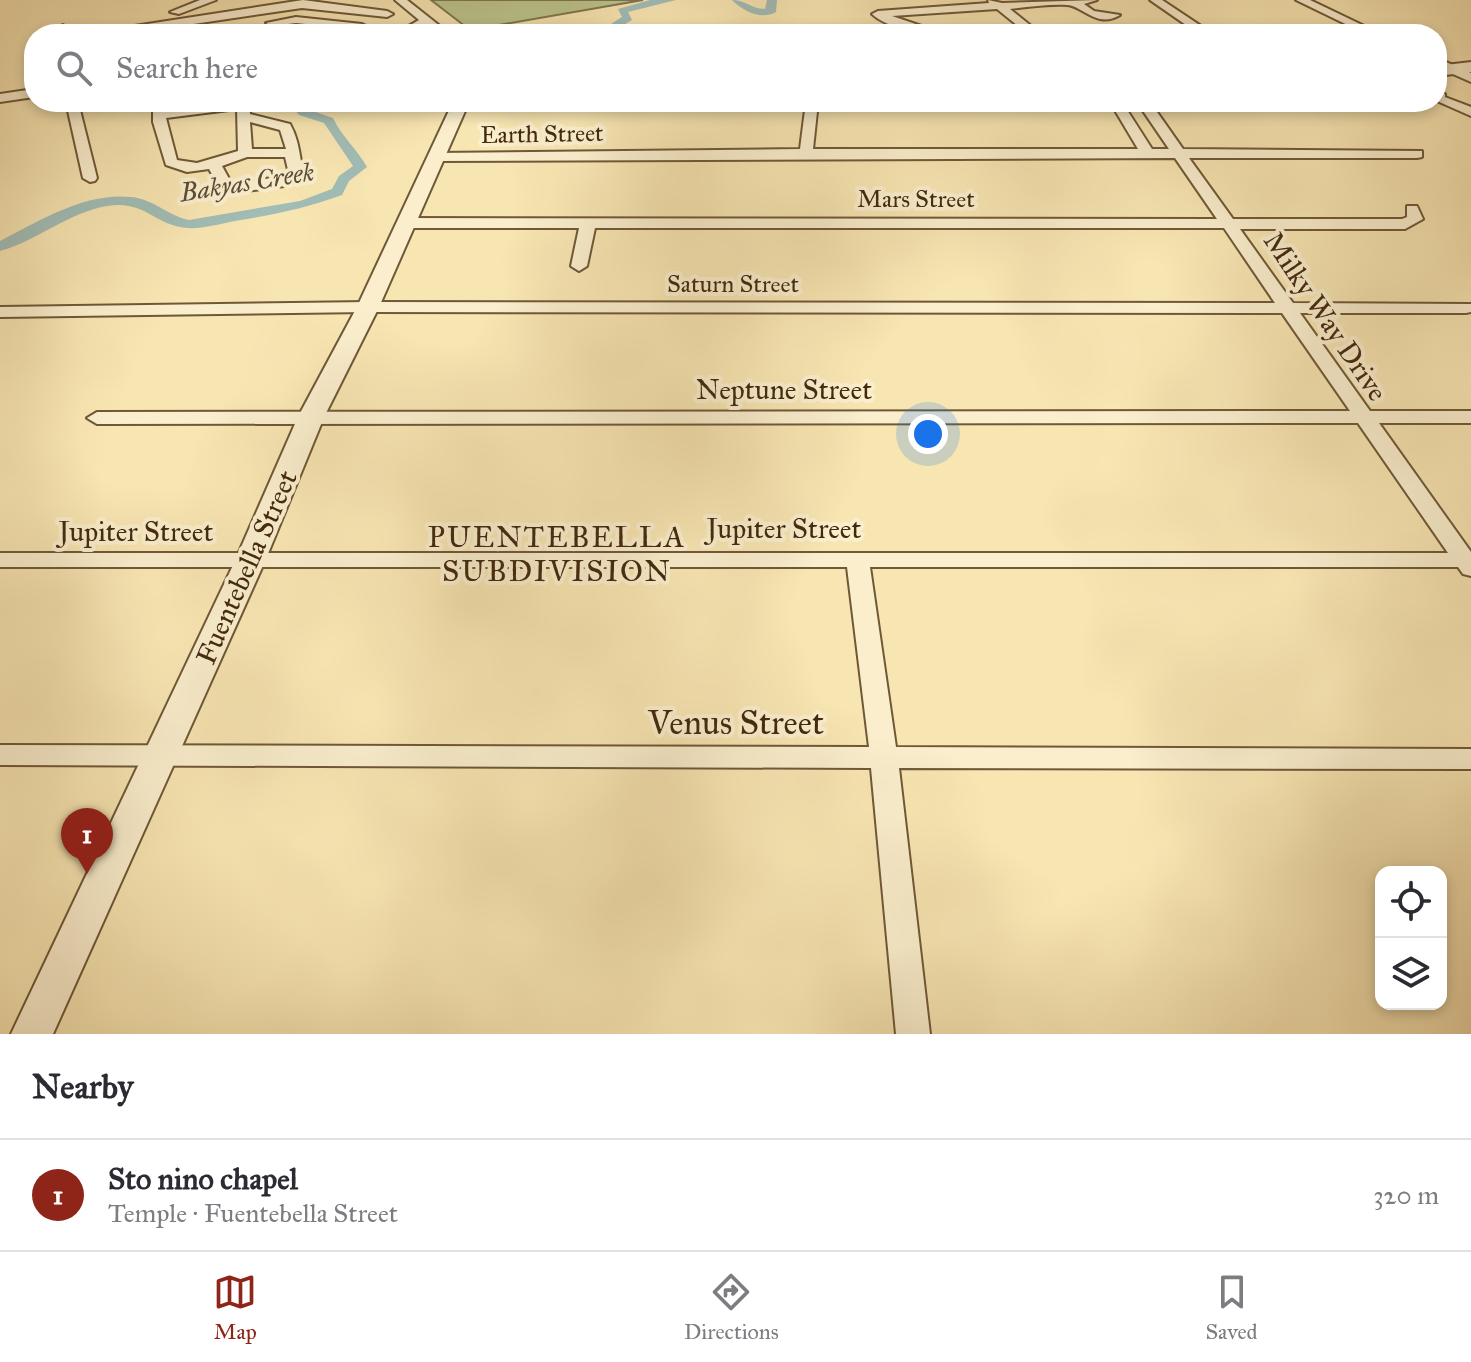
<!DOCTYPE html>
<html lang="en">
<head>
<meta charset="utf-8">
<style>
	:root { --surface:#fff; --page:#f7f7f7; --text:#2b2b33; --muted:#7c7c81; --line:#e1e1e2; --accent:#8f2418 }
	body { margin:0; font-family:"IM FELL Great Primer",serif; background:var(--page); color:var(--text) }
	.controls { position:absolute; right:24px; bottom:24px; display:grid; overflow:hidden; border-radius:16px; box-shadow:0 4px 12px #0003 }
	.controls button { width:72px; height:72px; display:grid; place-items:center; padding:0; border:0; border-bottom:2px solid var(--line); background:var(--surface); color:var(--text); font:40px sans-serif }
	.you { position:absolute; left:928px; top:434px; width:28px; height:28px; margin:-20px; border:6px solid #fff; border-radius:50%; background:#1a73e8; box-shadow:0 0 0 12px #1a73e833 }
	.badge { display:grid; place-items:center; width:52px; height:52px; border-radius:50%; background:var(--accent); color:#fff; font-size:26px; font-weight:700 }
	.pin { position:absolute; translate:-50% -66px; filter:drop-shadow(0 2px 4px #0008) }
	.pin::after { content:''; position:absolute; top:42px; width:28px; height:24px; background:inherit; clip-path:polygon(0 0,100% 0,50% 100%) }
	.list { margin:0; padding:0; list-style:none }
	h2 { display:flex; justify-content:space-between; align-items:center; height:104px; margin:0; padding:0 32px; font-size:34px }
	h2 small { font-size:26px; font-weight:400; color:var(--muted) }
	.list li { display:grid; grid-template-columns:52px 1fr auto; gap:24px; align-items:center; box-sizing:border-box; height:112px; padding:0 32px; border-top:2px solid var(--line) }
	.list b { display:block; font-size:30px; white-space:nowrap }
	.list p { margin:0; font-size:26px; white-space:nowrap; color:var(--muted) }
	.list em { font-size:26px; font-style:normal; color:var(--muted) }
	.icon { flex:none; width:44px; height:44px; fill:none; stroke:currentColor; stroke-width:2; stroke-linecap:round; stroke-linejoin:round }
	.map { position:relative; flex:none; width:1471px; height:1034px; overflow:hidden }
	.search { position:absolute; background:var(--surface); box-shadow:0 4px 12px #0003; left:24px; right:24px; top:24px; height:88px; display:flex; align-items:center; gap:20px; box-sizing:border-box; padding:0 28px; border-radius:32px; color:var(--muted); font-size:30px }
	.sheet { height:216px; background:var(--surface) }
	nav { display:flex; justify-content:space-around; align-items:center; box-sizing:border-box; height:112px; border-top:2px solid var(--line); background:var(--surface); font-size:22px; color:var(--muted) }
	nav a { display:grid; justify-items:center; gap:4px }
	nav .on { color:var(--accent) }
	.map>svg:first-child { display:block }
	.green { fill:#bcc58d; stroke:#7f774e; stroke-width:2 }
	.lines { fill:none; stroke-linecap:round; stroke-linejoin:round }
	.canal { fill:#a1bdb6; fill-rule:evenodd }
	.minor-casing { stroke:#6f5837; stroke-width:4 }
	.tertiary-casing { stroke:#6f5837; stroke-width:4 }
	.minor { fill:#faeecd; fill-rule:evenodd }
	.tertiary { fill:#faeecd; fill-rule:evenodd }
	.labels { text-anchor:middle; stroke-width:8; stroke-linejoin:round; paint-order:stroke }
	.far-street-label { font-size:24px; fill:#42290e; stroke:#faeecd }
	.far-water-label { font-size:26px; font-style:italic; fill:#5a4e38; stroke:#faeecd }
	.street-label { font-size:28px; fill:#42290e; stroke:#faeecd }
	.neighbourhood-label { font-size:30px; letter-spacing:2px; fill:#42290e; stroke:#faeecd }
	.near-street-label { font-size:34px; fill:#42290e; stroke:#faeecd }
</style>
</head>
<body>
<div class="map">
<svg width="1471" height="1034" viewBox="0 0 1471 1034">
	<rect width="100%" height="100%" fill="#f7e5b2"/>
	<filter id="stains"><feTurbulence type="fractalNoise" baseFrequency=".0025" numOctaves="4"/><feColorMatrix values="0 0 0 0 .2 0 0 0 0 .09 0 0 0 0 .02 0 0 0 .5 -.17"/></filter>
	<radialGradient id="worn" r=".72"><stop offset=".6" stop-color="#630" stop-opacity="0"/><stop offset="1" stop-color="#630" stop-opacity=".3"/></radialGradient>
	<polygon class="green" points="431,0 643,0 470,30"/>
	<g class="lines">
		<g class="canal">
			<polygon points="650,0 676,0 628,12 632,20 608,34 595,34 622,17 618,9"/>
			<path d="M732,0C745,0 752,9 765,9L767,0H777L776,12C761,20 744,12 732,0Z"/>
			<path d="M289,102H301L307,109L333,118C342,137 357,149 367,167L349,181L342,195C307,208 272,215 235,221C220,224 202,229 187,228C153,225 146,200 107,206C67,213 37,241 0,251V241C39,221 85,192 131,197C154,199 168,216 189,220L300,201L332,189L339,176L353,166L324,123L299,115Z"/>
		</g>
		<g class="minor-casing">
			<g id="minor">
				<polygon points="200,0 216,0 179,14 170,12"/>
				<polygon points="303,0 387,11 393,14 387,17 302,8 126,34 96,34 102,31"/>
				<polygon points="395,0 407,0 450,34 437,34 426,25 410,34 395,34 419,20"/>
				<path d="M988,0L1002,3L1097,0L1084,4L1094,11L1120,15C1097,29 1083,6 1067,5C1049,4 1028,7 1010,9L1041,34H1028L997,9L892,16L945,34C923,34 888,29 872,14L878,11L989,3Z"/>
				<polygon points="1150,0 1162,0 1213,34 1199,34"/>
				<polygon points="1296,0 1310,0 1381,34 1366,34"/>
				<polygon points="296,17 362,24 368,27 362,30 296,23 272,26 266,23"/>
				<polygon points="63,25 75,34 63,34 57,28"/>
				<polygon points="762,29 766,30 768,34 756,34"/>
				<polygon points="1437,58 1471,73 1471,82 1437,67"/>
				<polygon points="34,89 34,97 0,102 0,94"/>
				<polygon points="1437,94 1471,107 1471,116 1437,101"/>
				<polygon points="66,102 78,102 97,178 95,181 90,182 83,178"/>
				<path d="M153,102H165L166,110L249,102L250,114L290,124C300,142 299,156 304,176L284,186L223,194L209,169L187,172L166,165L153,122ZM237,109L238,151L197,163L177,160L166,118ZM250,122L280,130L286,149H252ZM247,157H285L289,174L233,186L222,166Z"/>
				<polygon points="806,102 818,102 813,149 1138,149 1110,102 1122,102 1152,149 1169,149 1137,102 1150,102 1183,149 1422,151 1422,157 1417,158 1189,158 1233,219 1402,219 1407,217 1407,206 1417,206 1423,219 1405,229 1240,229 1293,303 1471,304 1471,312 1466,313 1300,313 1370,411 1471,411 1471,423 1379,423 1471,552 1471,576 1463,574 1458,567 870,567 896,747 1471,749 1471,769 899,768 930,1034 896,1034 871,768 0,765 0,745 869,747 847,567 0,567 0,553 1448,553 1358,423 97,424 87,418 97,412 1350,411 1282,313 368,312 0,317 0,307 368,302 1275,303 1224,228 595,228 587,266 579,271 571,266 579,228 405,228 397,223 405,218 1217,219 1175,158 436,161 429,157 436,153 800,149"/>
			</g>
		</g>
		<g class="tertiary-casing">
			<g id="tertiary">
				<polygon points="1471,62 1471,72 1437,76 1437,66"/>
				<polygon points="1437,91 1445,94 1445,100 1437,101"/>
				<polygon points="453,102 469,102 379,307 324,417 265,561 53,1034 11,1034 235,561 298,417 357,307"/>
			</g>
		</g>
		<use href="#minor" class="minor"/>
		<use href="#tertiary" class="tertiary"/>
	</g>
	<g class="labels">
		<g class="far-street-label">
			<text transform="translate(542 134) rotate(-1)" y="8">Earth Street</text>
			<text x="916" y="207">Mars Street</text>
			<text x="733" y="292">Saturn Street</text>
		</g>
		<g class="far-water-label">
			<text transform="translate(247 182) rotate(-9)" y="9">Bakyas Creek</text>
		</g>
		<g class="street-label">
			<text transform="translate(1326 316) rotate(56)" y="10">Milky Way Drive</text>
			<text x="784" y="399">Neptune Street</text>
			<text x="784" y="538">Jupiter Street</text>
			<text x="136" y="541">Jupiter Street</text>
			<text transform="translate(246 567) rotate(-66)" y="10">Fuentebella Street</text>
		</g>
		<g class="neighbourhood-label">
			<text x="557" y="547">PUENTEBELLA<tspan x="557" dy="34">SUBDIVISION</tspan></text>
		</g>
		<g class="near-street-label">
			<text x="736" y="734">Venus Street</text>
		</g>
	</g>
	<rect width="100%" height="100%" filter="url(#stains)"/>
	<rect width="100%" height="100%" fill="url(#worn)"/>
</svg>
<div class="controls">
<button><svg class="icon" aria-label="locate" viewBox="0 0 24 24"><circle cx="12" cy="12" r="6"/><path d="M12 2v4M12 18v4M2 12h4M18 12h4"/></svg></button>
<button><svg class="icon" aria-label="layers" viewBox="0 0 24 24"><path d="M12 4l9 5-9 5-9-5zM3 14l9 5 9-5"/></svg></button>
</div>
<div class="you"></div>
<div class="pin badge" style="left:87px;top:874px">1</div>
<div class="search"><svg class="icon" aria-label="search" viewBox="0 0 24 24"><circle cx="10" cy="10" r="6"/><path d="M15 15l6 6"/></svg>Search here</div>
</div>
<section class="sheet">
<h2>Nearby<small></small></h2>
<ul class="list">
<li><span class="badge">1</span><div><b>Sto nino chapel</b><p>Temple · Fuentebella Street</p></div><em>320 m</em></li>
</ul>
</section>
<nav>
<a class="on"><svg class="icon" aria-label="map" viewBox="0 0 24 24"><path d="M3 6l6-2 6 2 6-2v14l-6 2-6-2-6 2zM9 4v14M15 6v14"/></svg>Map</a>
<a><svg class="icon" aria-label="directions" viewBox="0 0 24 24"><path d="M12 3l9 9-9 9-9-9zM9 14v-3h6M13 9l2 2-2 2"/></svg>Directions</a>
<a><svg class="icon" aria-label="saved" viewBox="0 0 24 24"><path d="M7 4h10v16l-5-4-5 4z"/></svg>Saved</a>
</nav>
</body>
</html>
